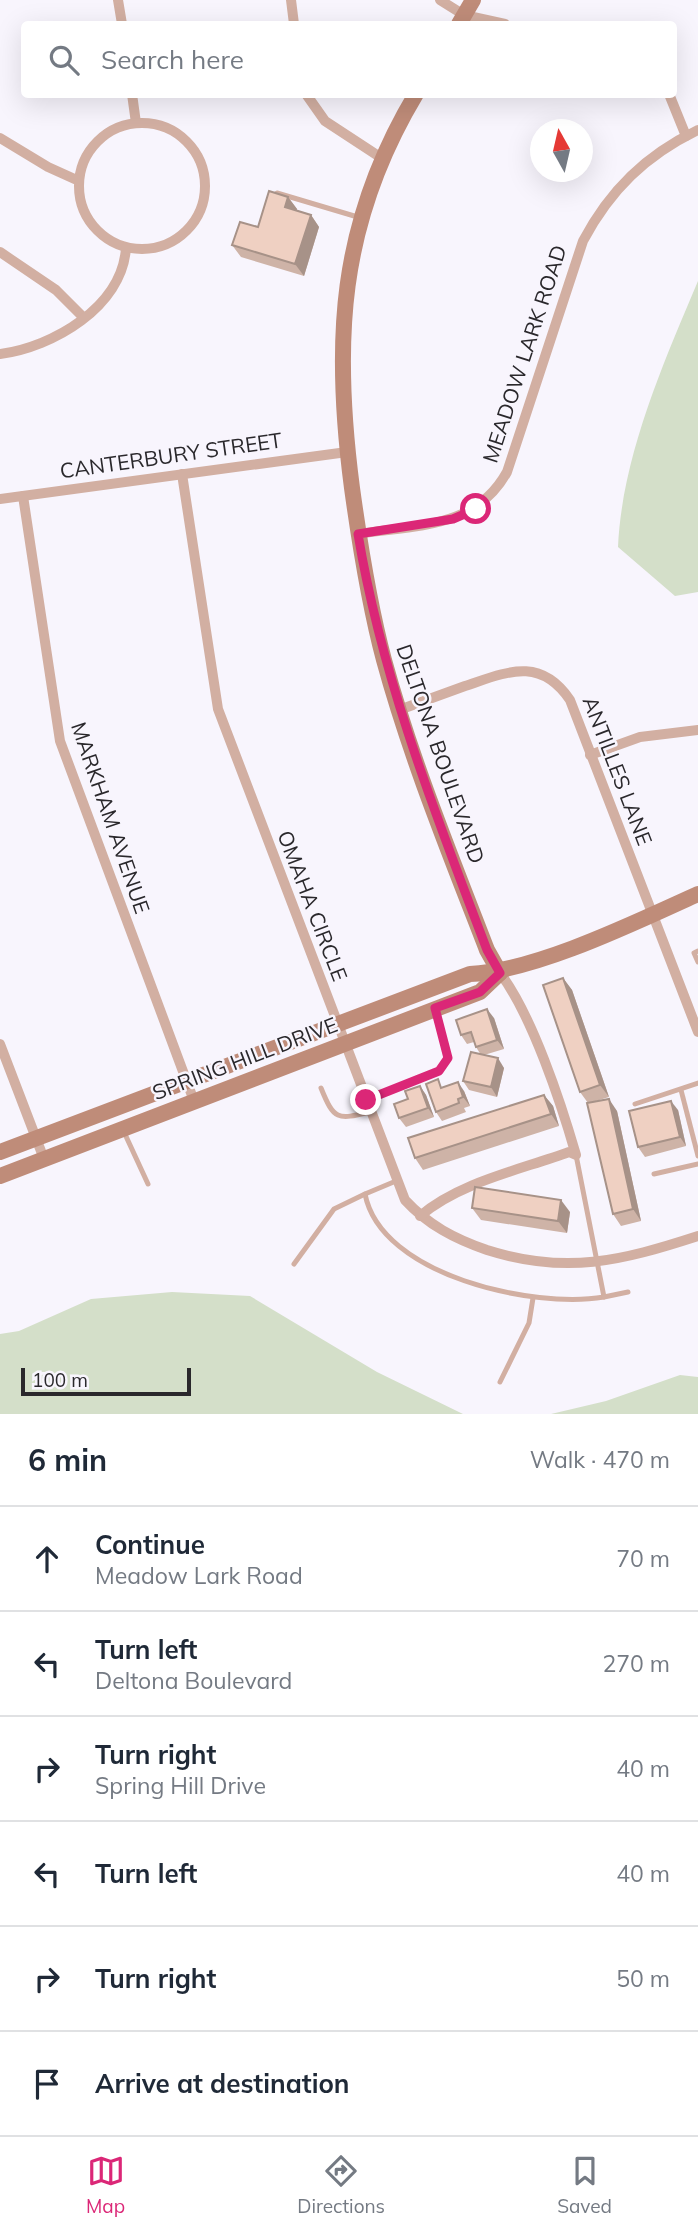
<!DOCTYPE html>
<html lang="en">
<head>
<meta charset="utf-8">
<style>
	:root { --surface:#fff; --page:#f2f2f3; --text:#1f2937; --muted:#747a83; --line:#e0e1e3; --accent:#db2777 }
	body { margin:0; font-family:Mulish,sans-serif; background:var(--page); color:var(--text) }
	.compass { position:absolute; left:530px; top:119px; width:63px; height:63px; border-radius:50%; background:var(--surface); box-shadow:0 7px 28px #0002; rotate:352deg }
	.scale { position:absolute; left:21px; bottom:18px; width:170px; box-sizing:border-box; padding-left:7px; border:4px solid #2a282c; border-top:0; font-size:19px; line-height:24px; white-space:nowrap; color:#2a282c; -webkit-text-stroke:5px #f8f5fd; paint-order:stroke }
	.stop { position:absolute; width:21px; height:21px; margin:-16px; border:5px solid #db2777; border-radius:50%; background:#fff }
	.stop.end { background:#db2777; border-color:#fff; box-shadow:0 2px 7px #0008 }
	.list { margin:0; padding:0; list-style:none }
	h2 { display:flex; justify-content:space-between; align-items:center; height:91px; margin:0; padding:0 28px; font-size:30px }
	h2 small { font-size:23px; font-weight:400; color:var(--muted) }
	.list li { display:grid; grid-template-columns:46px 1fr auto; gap:21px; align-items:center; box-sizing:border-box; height:105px; padding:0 28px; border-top:2px solid var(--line) }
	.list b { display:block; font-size:26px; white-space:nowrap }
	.list p { margin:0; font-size:23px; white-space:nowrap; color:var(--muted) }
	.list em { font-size:23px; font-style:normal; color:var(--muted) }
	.icon { flex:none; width:38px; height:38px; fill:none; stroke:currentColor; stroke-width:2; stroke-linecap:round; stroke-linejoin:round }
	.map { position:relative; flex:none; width:698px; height:1414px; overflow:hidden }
	.search { position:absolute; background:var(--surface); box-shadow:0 7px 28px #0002; left:21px; right:21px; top:21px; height:77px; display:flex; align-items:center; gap:18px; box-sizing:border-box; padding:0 24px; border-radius:7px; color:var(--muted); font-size:26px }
	.sheet { height:721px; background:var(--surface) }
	nav { display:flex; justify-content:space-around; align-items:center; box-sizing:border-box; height:98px; border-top:2px solid var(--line); background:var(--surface); font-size:19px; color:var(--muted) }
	nav a { display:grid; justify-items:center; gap:4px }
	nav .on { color:var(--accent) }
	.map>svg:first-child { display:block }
	.green { fill:#d4dfc9 }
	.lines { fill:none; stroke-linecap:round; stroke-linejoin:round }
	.service { stroke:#d2afa2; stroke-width:5 }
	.minor { stroke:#d2afa2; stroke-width:10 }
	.secondary { stroke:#bf8c79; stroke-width:16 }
	.wall { fill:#ceb3a7 }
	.shaded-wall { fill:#a79288 }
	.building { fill:#efd0c2; stroke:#a79288; stroke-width:2 }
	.route { stroke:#db2777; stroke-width:9 }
	.labels { text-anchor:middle; stroke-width:5; stroke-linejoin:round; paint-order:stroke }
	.street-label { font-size:21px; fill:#2a282c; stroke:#f8f5fd }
</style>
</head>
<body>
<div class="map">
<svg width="698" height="1414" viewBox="0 0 698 1414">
	<rect width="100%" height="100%" fill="#f8f5fd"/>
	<g class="green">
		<path d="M698,281V592L675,596L618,547C622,457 663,364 698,281Z"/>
		<polygon points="172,1292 250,1296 377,1372 463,1414 0,1414 0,1334 19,1331 91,1299"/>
		<polygon points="680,1375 698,1377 698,1414 551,1414 606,1401"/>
	</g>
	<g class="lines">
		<g class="service">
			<polyline points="271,197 277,193 361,218"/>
			<polyline points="698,951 694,953 698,962"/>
			<path d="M321,1088C334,1120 337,1120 370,1112"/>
			<polyline points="681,1090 698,1156"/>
			<polyline points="366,1100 439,1071 448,1058 435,1010"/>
			<polyline points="635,1104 698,1083"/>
			<polyline points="124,1132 148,1184"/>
			<polyline points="654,1174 698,1164"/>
			<path d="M396,1181L365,1194C381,1276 534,1309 604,1297L576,1155"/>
			<polyline points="294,1264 334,1209 365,1194"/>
			<polyline points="604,1297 628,1292"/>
			<polyline points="500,1382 529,1323 533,1298"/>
		</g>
		<g class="minor">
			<polyline points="118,0 122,24"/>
			<polyline points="291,0 294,24"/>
			<polyline points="440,0 464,15 505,24"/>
			<polyline points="132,94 136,123"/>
			<polyline points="306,94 325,121 383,159"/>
			<polyline points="669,94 686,136"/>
			<circle cx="142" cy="186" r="63"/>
			<polyline points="0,138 48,167 79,181"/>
			<polyline points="0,252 56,290 83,317"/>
			<path d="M0,354C53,347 122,307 126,248"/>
			<path d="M182,474L218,709L405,1200C428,1225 455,1239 487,1250C566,1275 621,1261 698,1236"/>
			<polyline points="23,496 60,741 194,1101"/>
			<polyline points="0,499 347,452"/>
			<path d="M358,534C415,525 476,529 507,472L583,241C610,190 646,155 698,130"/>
			<path d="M399,710C421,702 443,694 465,686C507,672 540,656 570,700L698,1032"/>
			<polyline points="590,755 640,737 698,730"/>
			<polyline points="0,1044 44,1159"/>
			<path d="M420,1216C460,1182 520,1170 569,1152L576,1155C561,1103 532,1015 500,973"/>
		</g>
		<g class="secondary">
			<polyline points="459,24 473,0"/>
			<path d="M416,94C338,224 333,343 352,488C360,546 369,604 384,660C411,759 450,854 487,950L500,973"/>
			<path d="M0,1152L470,974C536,971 636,922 698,894"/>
			<polyline points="0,1176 480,992 500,973"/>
		</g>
	</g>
	<g class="wall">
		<polygon points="288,197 297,209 296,210 311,215 319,227 304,276 241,257 232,245 258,227"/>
		<polygon points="563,978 572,990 609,1097 596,1101 617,1111 641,1221 621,1226 613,1214 588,1103 580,1092"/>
		<polygon points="494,1018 504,1049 484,1055 504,1068 497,1097 469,1090 463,1081 481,1055 476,1047 474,1042 467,1044 461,1035"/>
		<polygon points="420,1086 426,1095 434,1117 406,1127 399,1118 408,1099"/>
		<polygon points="444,1087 464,1091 470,1106 464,1108 466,1112 442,1121 436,1112"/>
		<polygon points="544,1095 553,1106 559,1126 423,1170 415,1158"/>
		<polygon points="678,1110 686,1146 645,1157 638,1147"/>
		<polygon points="472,1208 570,1212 567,1233 481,1220"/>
	</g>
	<g class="shaded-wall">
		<polygon points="288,197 297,209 294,219 285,207"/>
		<polygon points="311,215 319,227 304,276 295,264"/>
		<polygon points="563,978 572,990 609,1097 600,1085"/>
		<polygon points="487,1009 494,1018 504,1049 497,1040"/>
		<polygon points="498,1058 504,1068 497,1097 491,1087"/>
		<polygon points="458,1082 464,1091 470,1106 463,1097"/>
		<polygon points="420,1086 426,1095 434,1117 428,1108"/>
		<polygon points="544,1095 553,1106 559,1126 551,1114"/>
		<polygon points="609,1099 617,1111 641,1221 633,1209"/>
		<polygon points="671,1101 678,1110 686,1146 680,1137"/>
		<polygon points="561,1200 570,1212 567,1233 558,1221"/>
	</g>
	<g class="building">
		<polygon points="269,191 288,197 285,207 311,215 295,264 232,245 240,222 258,227"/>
		<polygon points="563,978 600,1085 580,1092 543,985"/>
		<polygon points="487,1009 497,1040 476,1047 471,1032 461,1035 456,1020"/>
		<polygon points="471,1052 498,1058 491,1087 463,1081"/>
		<polygon points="438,1079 441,1088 458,1082 463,1097 458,1099 459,1103 436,1112 426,1084"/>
		<polygon points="420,1086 428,1108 399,1118 394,1104 408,1099 405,1091"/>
		<polygon points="544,1095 551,1114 415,1158 408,1138"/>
		<polygon points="609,1099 633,1209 613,1214 587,1103"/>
		<polygon points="671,1101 680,1137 638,1147 629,1111"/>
		<polygon points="475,1187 561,1200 558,1221 472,1208"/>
	</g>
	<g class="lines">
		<path class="route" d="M366,1100L439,1071L448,1058L435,1008L480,992L500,973L487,950C435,813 382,679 358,534L453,519L476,509"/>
	</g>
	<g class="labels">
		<g class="street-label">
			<text transform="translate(525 354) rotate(-72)" y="7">MEADOW LARK ROAD</text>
			<text transform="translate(171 456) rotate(-8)" y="7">CANTERBURY STREET</text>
			<text transform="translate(440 754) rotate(71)" y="7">DELTONA BOULEVARD</text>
			<text transform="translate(617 771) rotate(69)" y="7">ANTILLES LANE</text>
			<text transform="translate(110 818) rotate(71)" y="7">MARKHAM AVENUE</text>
			<text transform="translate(312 906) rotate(69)" y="7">OMAHA CIRCLE</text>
			<text transform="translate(245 1059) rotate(-21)" y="7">SPRING HILL DRIVE</text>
		</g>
	</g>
</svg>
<svg class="compass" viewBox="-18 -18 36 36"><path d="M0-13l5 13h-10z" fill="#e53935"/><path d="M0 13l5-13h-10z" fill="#747a83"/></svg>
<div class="scale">100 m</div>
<div class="stop" style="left:476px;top:509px"></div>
<div class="stop end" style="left:366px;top:1100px"></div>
<div class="search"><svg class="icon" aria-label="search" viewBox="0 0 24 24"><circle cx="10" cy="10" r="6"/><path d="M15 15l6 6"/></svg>Search here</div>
</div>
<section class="sheet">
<h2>6 min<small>Walk · 470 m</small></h2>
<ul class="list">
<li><svg class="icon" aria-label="ahead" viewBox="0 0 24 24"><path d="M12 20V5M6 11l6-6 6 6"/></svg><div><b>Continue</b><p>Meadow Lark Road</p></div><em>70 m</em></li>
<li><svg class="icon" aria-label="left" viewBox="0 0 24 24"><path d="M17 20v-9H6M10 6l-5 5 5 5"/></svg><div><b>Turn left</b><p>Deltona Boulevard</p></div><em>270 m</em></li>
<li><svg class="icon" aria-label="right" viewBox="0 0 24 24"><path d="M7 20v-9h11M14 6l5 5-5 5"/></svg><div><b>Turn right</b><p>Spring Hill Drive</p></div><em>40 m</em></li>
<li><svg class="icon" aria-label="left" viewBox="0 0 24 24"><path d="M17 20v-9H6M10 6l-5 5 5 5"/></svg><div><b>Turn left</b></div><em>40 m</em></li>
<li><svg class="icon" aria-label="right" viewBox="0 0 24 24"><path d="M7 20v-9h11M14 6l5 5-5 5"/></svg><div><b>Turn right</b></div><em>50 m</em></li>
<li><svg class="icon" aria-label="arrive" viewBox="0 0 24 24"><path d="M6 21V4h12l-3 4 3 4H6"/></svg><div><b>Arrive at destination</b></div></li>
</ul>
</section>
<nav>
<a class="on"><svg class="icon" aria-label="map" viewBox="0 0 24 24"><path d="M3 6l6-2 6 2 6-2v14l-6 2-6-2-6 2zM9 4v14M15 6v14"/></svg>Map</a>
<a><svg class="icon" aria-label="directions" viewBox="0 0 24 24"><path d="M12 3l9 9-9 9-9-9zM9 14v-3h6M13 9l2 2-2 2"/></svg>Directions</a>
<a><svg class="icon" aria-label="saved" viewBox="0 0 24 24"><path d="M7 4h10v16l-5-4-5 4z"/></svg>Saved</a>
</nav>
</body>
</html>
